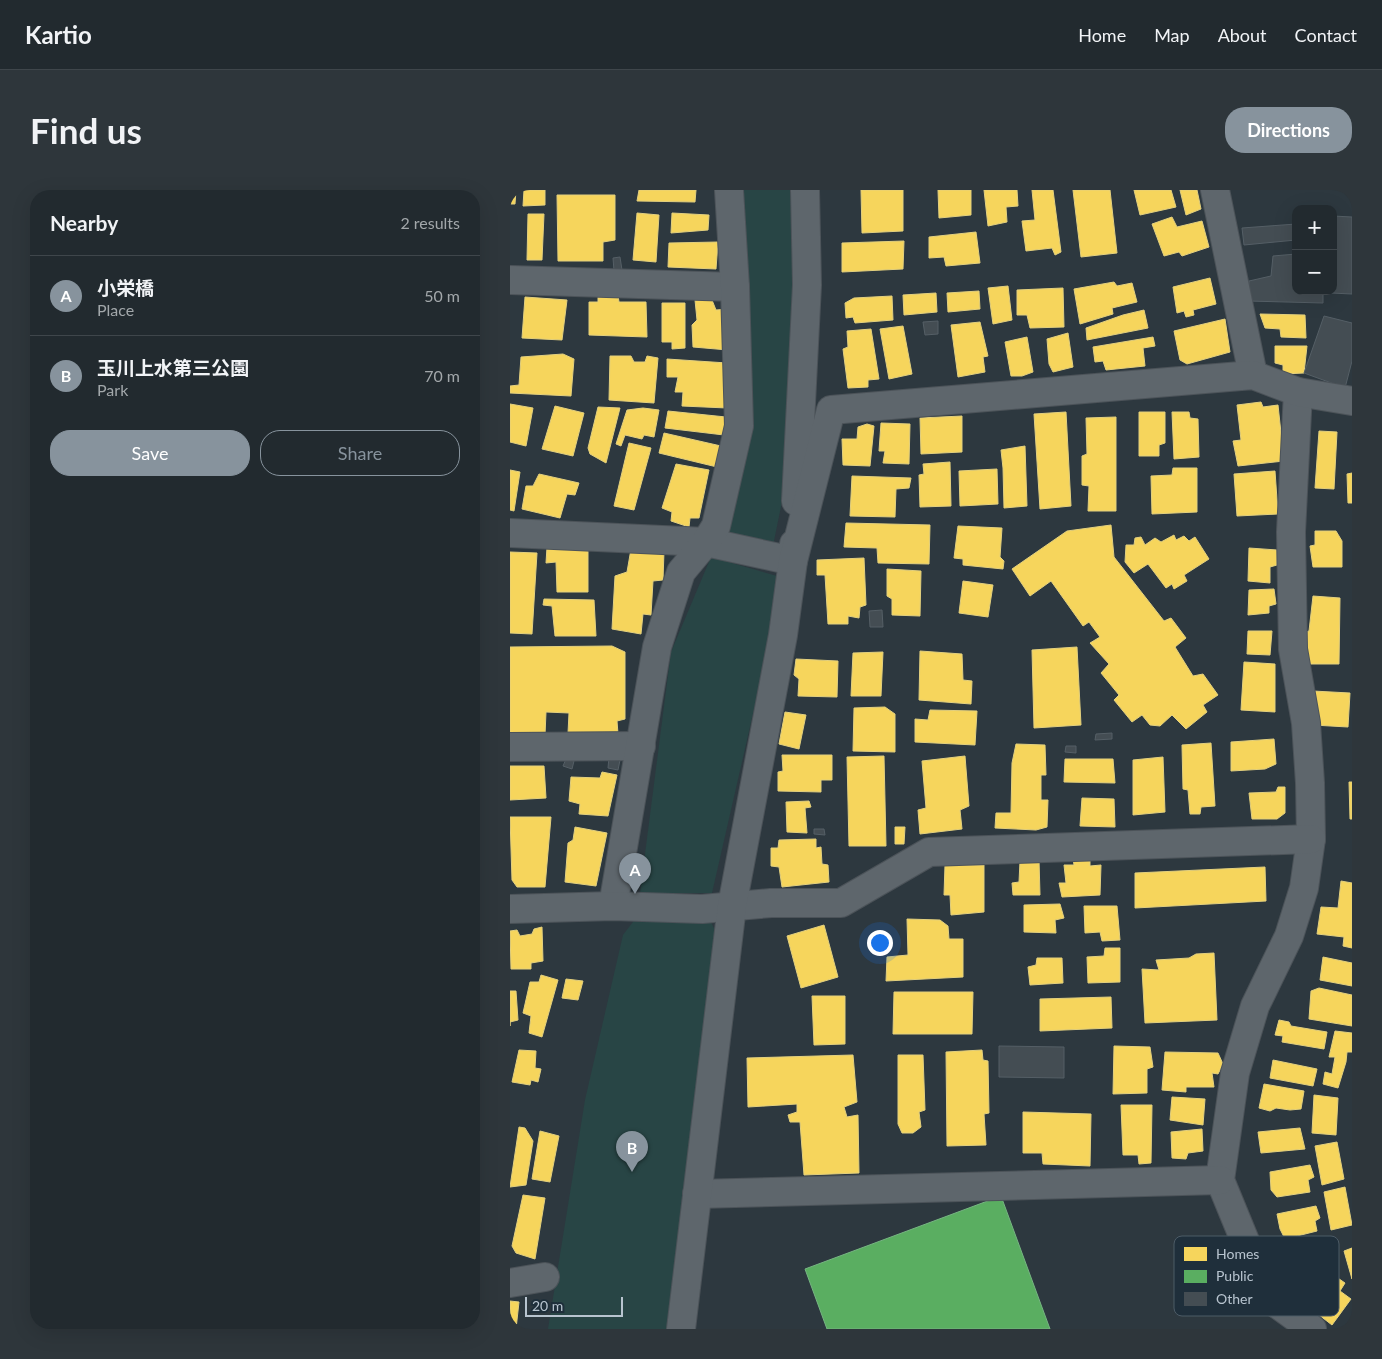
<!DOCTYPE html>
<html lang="en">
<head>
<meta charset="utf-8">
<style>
	:root { --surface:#222a2f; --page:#2e363b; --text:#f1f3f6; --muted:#a2a7aa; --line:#3f464b; --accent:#87939d }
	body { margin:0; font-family:Lato,"Noto Sans JP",sans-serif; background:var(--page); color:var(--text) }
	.controls { position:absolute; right:15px; top:15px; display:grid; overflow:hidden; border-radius:10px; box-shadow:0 5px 20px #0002 }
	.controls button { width:45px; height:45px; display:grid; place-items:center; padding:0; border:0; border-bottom:1px solid var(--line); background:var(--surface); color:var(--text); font:25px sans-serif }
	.scale { position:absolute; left:15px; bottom:12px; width:98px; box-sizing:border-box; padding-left:5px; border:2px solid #b8c4cf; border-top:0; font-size:14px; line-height:18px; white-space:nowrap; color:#b8c4cf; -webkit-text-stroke:4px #1f2f3b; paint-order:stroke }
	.you { position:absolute; left:369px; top:752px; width:18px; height:18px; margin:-12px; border:4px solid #fff; border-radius:50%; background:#1a73e8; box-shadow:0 0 0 8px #1a73e833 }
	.badge { display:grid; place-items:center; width:32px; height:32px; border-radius:50%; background:var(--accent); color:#fff; font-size:16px; font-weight:700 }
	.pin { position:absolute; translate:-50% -41px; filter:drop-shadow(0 1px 2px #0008) }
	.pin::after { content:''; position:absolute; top:26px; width:18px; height:15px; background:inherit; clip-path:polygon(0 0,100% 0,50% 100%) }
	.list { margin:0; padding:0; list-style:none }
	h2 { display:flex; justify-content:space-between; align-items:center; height:65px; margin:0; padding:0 20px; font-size:21px }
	h2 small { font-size:16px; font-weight:400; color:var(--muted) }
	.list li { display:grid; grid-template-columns:32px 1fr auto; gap:15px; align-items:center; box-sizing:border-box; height:80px; padding:0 20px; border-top:1px solid var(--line) }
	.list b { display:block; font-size:19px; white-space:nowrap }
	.list p { margin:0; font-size:16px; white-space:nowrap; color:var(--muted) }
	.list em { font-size:16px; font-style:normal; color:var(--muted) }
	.actions { display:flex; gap:10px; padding:15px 20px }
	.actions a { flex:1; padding:11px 0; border:1px solid var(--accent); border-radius:20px; text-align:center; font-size:18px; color:var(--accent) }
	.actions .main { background:var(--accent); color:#fff }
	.map { position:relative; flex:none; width:842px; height:1139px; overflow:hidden; border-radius:20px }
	header { display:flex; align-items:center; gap:30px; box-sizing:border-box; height:70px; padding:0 25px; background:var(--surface); border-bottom:1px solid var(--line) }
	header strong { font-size:24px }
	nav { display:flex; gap:28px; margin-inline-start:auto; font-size:18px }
	.intro { display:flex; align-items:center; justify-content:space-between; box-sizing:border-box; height:120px; padding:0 30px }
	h1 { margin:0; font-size:35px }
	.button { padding:12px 22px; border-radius:20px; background:var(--accent); color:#fff; font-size:18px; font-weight:700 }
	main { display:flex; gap:30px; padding:0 30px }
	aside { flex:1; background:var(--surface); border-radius:20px; box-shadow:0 5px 20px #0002 }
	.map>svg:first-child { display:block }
	.green { fill:#284545 }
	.homes { fill:#f6d55c; stroke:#e3d07e }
	.public { fill:#5aae61; stroke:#76b582 }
	.building { fill:#444d53; stroke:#555f66 }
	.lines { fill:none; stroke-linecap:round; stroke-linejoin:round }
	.minor-casing { stroke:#4c5359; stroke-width:30 }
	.minor { stroke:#5e666c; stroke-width:28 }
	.key { fill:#1f2f3b; stroke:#4d5c67; stroke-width:1 }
	.key-label { font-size:14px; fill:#b8c4cf }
</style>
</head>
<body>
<header>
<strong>Kartio</strong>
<nav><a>Home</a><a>Map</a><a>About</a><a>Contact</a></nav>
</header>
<div class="intro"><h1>Find us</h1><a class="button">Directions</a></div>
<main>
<aside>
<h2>Nearby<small>2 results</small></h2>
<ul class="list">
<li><span class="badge">A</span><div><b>小栄橋</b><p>Place</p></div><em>50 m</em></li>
<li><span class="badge">B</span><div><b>玉川上水第三公園</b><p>Park</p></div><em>70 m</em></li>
</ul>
<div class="actions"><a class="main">Save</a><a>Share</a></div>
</aside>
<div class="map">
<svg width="842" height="1139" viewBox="0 0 842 1139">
	<rect width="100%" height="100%" fill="#2d383f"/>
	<g class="green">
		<polygon points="229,0 289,0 283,257 263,356 215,345"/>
		<polygon points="201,367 274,388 202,703 130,703 161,462"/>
		<polygon points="126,728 200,730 211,753 159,1139 38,1139 75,910 113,745"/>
	</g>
	<g class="homes">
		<polygon points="0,0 6,0 5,14 0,14"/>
		<polygon points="14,0 35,0 35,15 13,16"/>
		<polygon points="129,0 186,0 185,12 127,11"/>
		<polygon points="351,0 393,0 393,41 352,43"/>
		<polygon points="428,0 461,0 461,25 429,28"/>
		<polygon points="474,0 507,0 508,16 496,17 497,32 478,36"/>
		<polygon points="522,0 543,0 551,62 545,65 542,58 516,61 512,31 525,30"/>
		<polygon points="563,0 600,0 607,63 571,67"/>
		<polygon points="624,0 661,0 666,17 630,25"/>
		<polygon points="670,0 687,0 691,19 676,25"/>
		<polygon points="47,5 105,5 105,50 93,52 93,71 48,71"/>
		<polygon points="127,23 149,25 146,72 123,70"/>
		<polygon points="162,23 199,25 198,40 161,43"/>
		<polygon points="18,24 34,24 32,70 17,70"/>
		<polygon points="662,27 667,37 692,31 699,57 672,66 669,62 654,66 642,34"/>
		<polygon points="466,42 470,73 436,76 434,67 419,68 419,47"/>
		<polygon points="394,51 393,79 332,82 332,53"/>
		<polygon points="208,52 206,79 158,77 159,53"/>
		<polygon points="700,88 706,114 683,120 684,125 676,127 674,121 667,123 663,97"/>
		<polygon points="604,92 607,96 622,93 627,112 602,118 603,124 570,134 564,99"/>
		<polygon points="498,96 502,130 483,134 478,98"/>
		<polygon points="553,98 554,137 520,138 517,125 507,125 507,100"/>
		<polygon points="469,101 470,119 438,122 437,103"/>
		<polygon points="426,103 427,122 394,125 393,105"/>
		<polygon points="88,104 108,105 109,112 136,112 137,147 79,145 79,112 88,112"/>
		<polygon points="382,106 383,130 345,133 343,127 336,128 335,113 344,108"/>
		<polygon points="15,107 57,110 52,150 12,148"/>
		<polygon points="185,110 202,110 206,120 219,119 218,160 183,157 182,135 187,130"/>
		<polygon points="152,113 175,113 175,158 162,159 162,152 152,152"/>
		<polygon points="634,120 638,138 577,150 576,138 613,125"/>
		<polygon points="750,124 795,125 796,148 771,147 770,139 755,138"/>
		<polygon points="715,129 720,162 677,174 670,170 664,141"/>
		<polygon points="470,132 478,166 473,167 475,182 448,187 441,135"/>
		<polygon points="393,136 402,184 379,189 370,139"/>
		<polygon points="361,139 369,189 358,190 358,197 338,198 333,159 338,157 337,141"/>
		<polygon points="558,143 563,177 543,182 539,174 537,149"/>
		<polygon points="517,147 523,182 512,186 501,186 495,152"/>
		<polygon points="643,147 645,156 633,158 635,176 596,180 593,171 585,172 583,157"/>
		<polygon points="765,156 797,156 794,183 773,184 773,175 765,173"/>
		<polygon points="53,164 64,169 61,206 0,203 0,196 9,195 11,167"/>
		<polygon points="100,166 121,166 124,172 135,172 137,166 148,168 144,213 99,210"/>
		<polygon points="157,169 217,173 217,218 172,216 173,202 165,202 168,187 157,187"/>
		<polygon points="751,212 753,217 768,215 774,271 728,276 723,251 731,250 727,215"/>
		<polygon points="0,214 23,218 16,256 0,252"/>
		<polygon points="45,216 74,223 63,266 32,259"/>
		<polygon points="88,217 110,218 96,273 80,264 78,258"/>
		<polygon points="133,218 149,220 144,247 134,245 132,249 115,245 111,256 106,254 117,220"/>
		<polygon points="158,221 216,227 214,245 155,238"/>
		<polygon points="556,222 561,316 530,319 524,224"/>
		<polygon points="629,222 655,222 655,253 649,255 649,266 629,266"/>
		<polygon points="662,222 679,222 680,228 688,229 689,267 664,269"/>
		<polygon points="452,226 452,262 411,264 410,228"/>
		<polygon points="606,227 606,321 578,321 579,296 572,295 572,266 577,264 576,228"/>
		<polygon points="371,233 400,234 399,274 373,273 375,261 369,261"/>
		<polygon points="357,234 364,236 360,276 333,275 332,249 347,249 348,237"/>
		<polygon points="809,241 827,242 824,299 805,298"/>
		<polygon points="154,243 211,256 207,277 149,263"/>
		<polygon points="119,253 141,258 124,320 104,316"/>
		<polygon points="515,256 517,316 494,318 493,278 491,260"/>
		<polygon points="440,272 441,316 410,317 409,285 414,284 413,274"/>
		<polygon points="166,274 199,280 189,328 180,328 179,337 161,331 162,322 152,318"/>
		<polygon points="663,278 687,278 687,322 642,324 641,286 662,285"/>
		<polygon points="487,279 488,314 450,316 449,281"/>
		<polygon points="0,280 10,282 4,321 0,320"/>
		<polygon points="765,281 768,324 727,326 724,284"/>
		<polygon points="842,283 842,313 838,313 837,284"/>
		<polygon points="29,284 69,293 65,305 57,304 50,328 12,319 16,296 23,296"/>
		<polygon points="342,286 401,288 399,298 386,299 385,327 340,326"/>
		<polygon points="336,333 420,335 419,374 368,373 367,358 334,357"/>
		<polygon points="601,335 604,367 654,431 661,428 676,448 665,457 683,486 693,484 708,505 693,515 697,522 676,539 662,525 650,536 640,535 632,525 622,532 604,510 609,505 591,483 599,474 580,453 590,447 579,432 573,436 541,391 520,406 502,379 557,341"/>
		<polygon points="448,336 492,338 490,367 494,371 493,379 453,375 453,369 444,368"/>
		<polygon points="805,341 826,341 832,351 832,377 803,377 800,356 805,355"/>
		<polygon points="664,345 666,350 674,346 679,351 685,347 699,369 674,385 677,391 664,399 662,394 656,398 638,374 624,383 615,372 616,355 624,355 625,348 631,347 635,355 645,348 651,352"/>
		<polygon points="37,357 78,357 78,402 47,402 46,372 36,373"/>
		<polygon points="739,358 767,360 767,375 760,377 760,393 738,391"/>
		<polygon points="121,359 154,361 153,390 143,391 141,425 133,424 131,444 102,439 105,386 117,382"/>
		<polygon points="0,362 27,363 22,444 0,443"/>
		<polygon points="354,368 356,415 350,417 349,428 338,426 338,434 318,434 315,385 307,385 307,370"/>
		<polygon points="377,379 411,381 410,426 382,425 382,409 377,406"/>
		<polygon points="453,391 483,395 478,427 449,423"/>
		<polygon points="764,399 766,414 759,416 759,423 738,425 739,400"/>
		<polygon points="803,406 830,408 829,474 797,474 797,451 794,448 793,443 799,441"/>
		<polygon points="34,409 84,410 86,446 45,446 42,416 33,415"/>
		<polygon points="738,441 762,441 760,465 737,464"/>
		<polygon points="102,456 115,462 115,529 107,531 108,544 58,543 59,523 36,522 35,545 0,545 0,457"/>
		<polygon points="567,457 571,535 524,538 522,460"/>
		<polygon points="410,461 452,464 453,490 462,491 461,514 409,510"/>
		<polygon points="373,462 371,506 341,506 343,463"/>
		<polygon points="286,469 328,471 327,507 288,506 289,489 284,485"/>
		<polygon points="734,472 765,474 765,522 731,520"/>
		<polygon points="803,501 840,503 838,537 803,535"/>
		<polygon points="375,517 385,524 385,562 343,561 344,518"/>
		<polygon points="420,520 467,521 465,555 405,552 405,529 418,530"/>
		<polygon points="275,522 296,525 289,559 269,554"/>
		<polygon points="764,549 766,574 755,579 721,581 721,552"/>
		<polygon points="701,553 705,616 691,617 690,624 680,624 678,600 673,599 672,555"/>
		<polygon points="506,554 535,555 536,585 531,585 531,610 538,610 537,637 526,640 485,638 486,623 501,623 502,573"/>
		<polygon points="272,565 322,565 322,590 311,590 311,602 268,601 268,582 273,581"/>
		<polygon points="374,566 376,656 339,656 337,567"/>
		<polygon points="455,566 459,616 450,620 452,639 410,644 408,620 416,618 412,571"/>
		<polygon points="653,567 655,622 623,625 623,570"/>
		<polygon points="555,569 603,569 605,593 554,592"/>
		<polygon points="0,576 34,576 36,608 0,610"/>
		<polygon points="92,582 107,585 98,626 69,624 70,614 59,611 61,587 90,588"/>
		<polygon points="839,592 842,592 842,629 840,629"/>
		<polygon points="768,597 775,597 775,623 767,629 742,629 739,603 766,602"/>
		<polygon points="572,608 604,609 605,637 570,636"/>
		<polygon points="299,611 301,617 295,618 297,643 277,642 276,612"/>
		<polygon points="0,627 41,627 35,697 7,697 2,690"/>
		<polygon points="65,637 97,643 86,696 55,692 58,653 63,650"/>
		<polygon points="385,637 395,637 394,654 385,654"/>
		<polygon points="306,649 306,658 311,657 312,674 318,675 319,692 272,697 269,677 261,676 261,658 268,658 269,650"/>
		<polygon points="580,667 580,676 591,675 590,705 552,707 549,693 556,693 554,675 564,675 563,668"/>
		<polygon points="529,670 530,705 503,705 502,693 509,692 510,671"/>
		<polygon points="435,675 474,675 474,722 441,725 440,705 434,705"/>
		<polygon points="755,677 756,711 625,718 625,683"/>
		<polygon points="831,691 842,693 842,758 833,756 834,747 807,744 811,717 828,718"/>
		<polygon points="550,714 554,728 545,730 546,743 514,742 514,715"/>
		<polygon points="574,716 607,716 610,750 592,751 590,742 575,743"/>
		<polygon points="397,729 430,730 438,736 439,749 453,749 453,787 376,791 377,767 398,765"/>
		<polygon points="314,735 328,787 291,798 277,746"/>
		<polygon points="32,737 33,771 21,773 21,779 1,779 0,741 7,740 10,746 22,744 24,739"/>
		<polygon points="595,758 610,758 610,792 578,793 577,767 594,766"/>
		<polygon points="704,763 707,830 635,833 632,779 649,780 646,770 679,768 686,764"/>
		<polygon points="813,767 842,773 842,796 810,790"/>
		<polygon points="527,768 552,768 553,793 520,795 518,777 526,775"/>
		<polygon points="31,785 48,790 32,847 19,843 21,826 13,823 20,792 29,792"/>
		<polygon points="56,789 73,791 68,810 52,808"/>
		<polygon points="809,798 842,805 842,836 799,829 801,801"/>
		<polygon points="0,801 6,801 8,830 0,832 0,836"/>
		<polygon points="384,802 463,802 462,844 383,844"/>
		<polygon points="302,806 335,806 335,854 304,855"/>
		<polygon points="601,807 602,838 530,841 530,809"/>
		<polygon points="769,830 779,832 781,836 817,842 814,859 772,852 773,846 765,845"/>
		<polygon points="825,841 842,843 842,862 837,862 836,872 828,898 813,894 815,882 822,884 825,867 819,867"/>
		<polygon points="604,856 640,857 643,877 637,879 637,903 603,904"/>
		<polygon points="9,860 26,861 25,878 31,879 28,892 21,890 20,895 2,892"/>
		<polygon points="472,860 473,870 478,871 479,923 474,924 476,955 437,956 436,862"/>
		<polygon points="655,862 708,863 713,874 708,884 702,883 704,897 676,897 676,902 652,900"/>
		<polygon points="343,865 347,912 334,917 337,927 348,925 349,983 294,985 290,932 280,932 278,925 287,922 287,914 238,917 237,868"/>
		<polygon points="388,865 413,865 415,920 409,922 411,937 403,943 392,943 388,934"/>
		<polygon points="763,870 807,879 803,896 760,888"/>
		<polygon points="754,894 794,901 791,919 780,920 766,918 760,921 749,918"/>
		<polygon points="804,905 828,908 826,945 802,943"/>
		<polygon points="662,907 695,909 693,935 660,930"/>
		<polygon points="611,915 642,915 641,973 629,974 628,965 613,965"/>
		<polygon points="513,922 581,924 580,976 533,974 532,963 513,963"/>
		<polygon points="9,937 15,938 23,951 16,995 0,997"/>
		<polygon points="790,938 795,959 751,963 748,942"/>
		<polygon points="692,939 693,961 678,963 676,969 662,968 661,942"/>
		<polygon points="30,941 49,946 40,992 22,989"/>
		<polygon points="827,952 834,989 812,995 805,956"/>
		<polygon points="800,975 804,987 798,990 800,1002 767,1007 761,1000 760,982"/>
		<polygon points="835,997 842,1035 821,1040 814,1002"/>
		<polygon points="13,1005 35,1008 25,1069 6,1063 2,1056"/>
		<polygon points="806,1016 810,1028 805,1031 807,1041 775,1049 770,1039 767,1024"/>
		<polygon points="842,1058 842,1089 834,1061"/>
		<polygon points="822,1084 835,1093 830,1101 841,1109 822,1135 800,1118"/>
		<polygon points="0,1111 9,1112 6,1139 0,1139"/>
	</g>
	<polygon class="public" points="491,1006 540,1139 317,1139 295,1079"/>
	<g class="building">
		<polygon points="823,26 842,27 842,104 821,103 821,101 823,101"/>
		<polygon points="786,34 786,50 734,55 732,38"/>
		<polygon points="786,64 786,101 813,101 813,113 738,111 739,91 761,86 763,66"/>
		<polygon points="110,67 112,80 104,81 103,68"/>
		<polygon points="814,126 842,133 842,171 835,198 794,183"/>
		<polygon points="428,131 428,144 415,145 413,132"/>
		<polygon points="372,420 373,437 360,437 359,421"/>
		<polygon points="602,543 602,549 585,550 586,544"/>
		<polygon points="556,556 566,556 566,563 555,562"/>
		<polygon points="99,567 110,570 108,580 98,578"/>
		<polygon points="56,569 64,571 62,579 53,576"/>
		<polygon points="304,639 314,639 315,645 304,644"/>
		<polygon points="489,856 554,857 554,888 489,887"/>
	</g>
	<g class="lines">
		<g class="minor-casing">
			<g id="minor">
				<polyline points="705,0 743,185"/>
				<polyline points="0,90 225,97"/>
				<polyline points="788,202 781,342 783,459 796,533 800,593 801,649 794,698 779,746 745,816 725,883 710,990 742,1068 763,1111 802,1139"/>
				<polyline points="286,311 297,95 295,0"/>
				<polyline points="0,343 196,352 283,371 284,354"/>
				<polyline points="0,557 131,556"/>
				<polyline points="103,716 147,457 171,382 196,352 206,336 229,236 225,97 219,0"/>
				<polyline points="0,719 103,716 192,719 261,713 331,713 419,662 801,649"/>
				<polyline points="187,1004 710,990"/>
				<polyline points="0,1093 35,1087"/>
				<polyline points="171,1139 222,716 273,445 283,371 321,220 743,185 788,202 842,211"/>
			</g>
		</g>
		<use href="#minor" class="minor"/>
	</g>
	<rect x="664" y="1046" width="165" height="80" rx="8" class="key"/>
	<rect x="674" y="1057" width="23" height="14" fill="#f6d55c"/>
	<rect x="674" y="1080" width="23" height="13" fill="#5aae61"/>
	<rect x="674" y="1102" width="23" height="14" fill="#444d53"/>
	<g class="key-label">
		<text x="706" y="1069">Homes</text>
		<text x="706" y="1091">Public</text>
		<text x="706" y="1114">Other</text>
	</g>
</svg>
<div class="controls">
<button>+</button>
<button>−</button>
</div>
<div class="scale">20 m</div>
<div class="you"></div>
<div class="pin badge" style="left:125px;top:704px">A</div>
<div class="pin badge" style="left:122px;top:982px">B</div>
</div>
</main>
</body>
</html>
